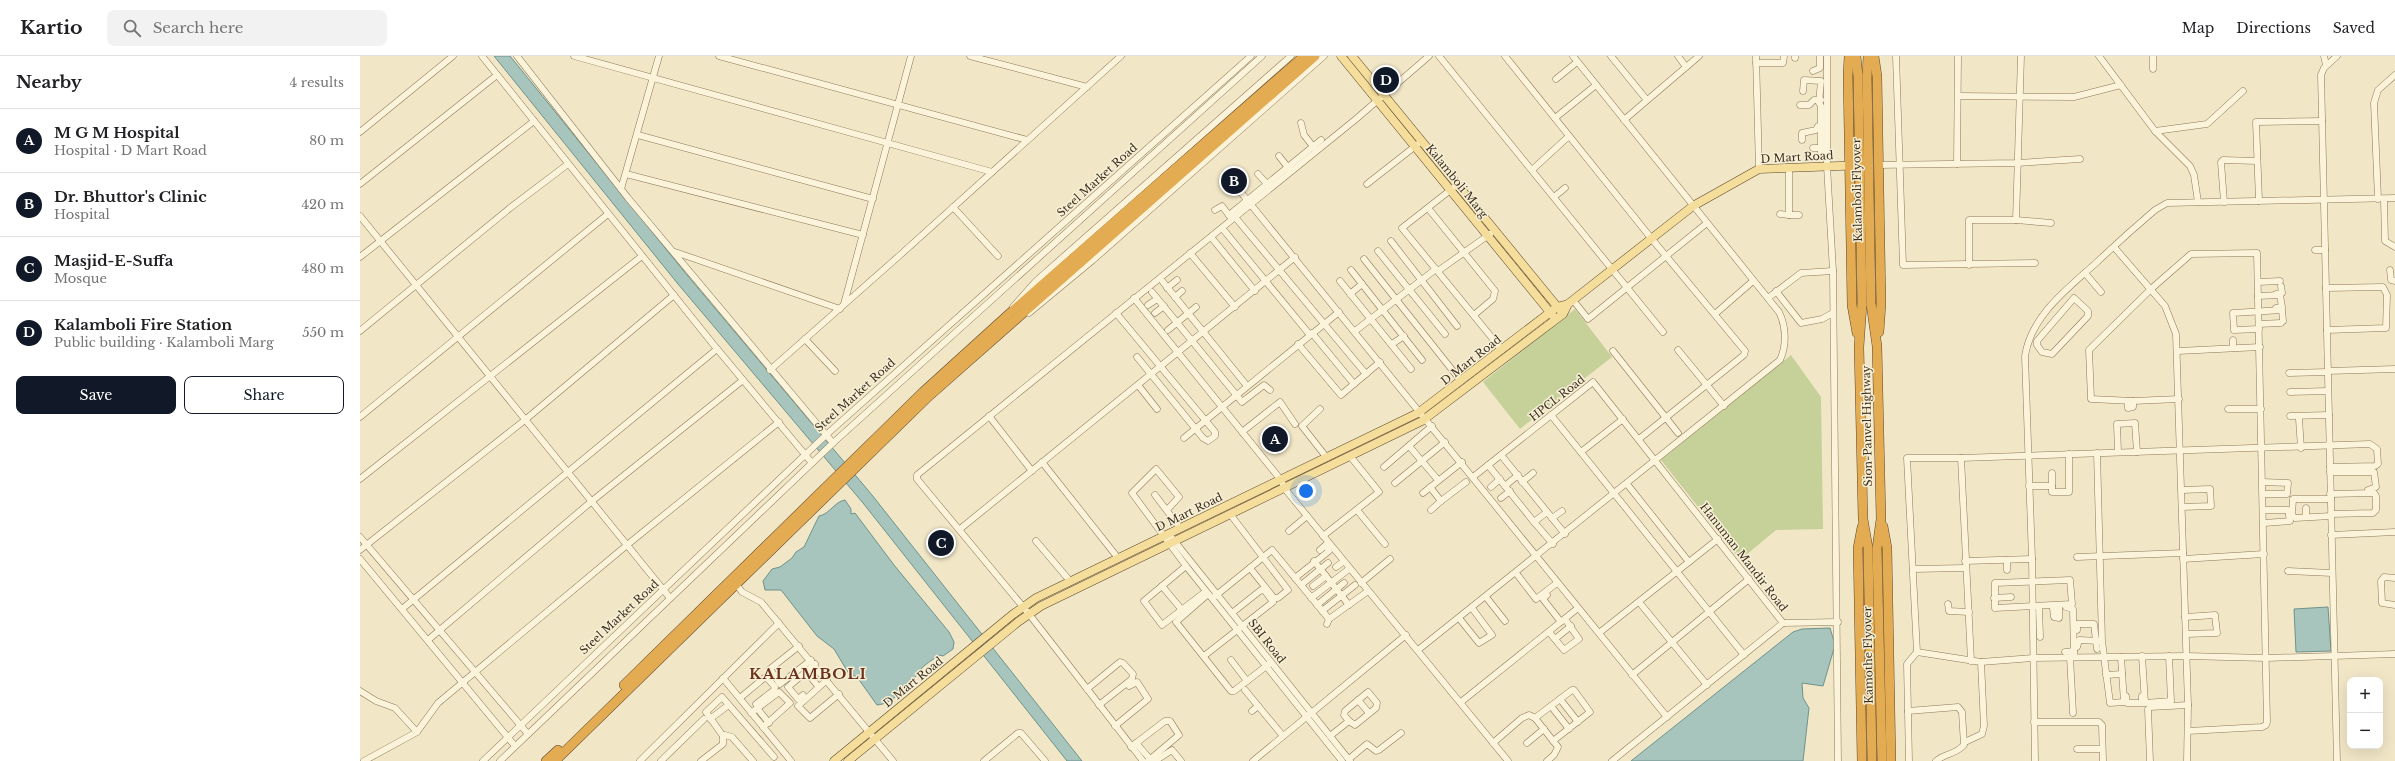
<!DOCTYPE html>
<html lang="en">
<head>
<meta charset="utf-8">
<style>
	:root { --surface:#fff; --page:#f2f2f2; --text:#202124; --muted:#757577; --line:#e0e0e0; --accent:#111827 }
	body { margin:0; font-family:"Libre Baskerville",serif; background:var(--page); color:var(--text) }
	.controls { position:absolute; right:12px; bottom:12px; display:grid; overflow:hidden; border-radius:8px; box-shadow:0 4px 16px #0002 }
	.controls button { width:36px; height:36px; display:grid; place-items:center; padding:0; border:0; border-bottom:1px solid var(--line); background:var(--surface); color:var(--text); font:20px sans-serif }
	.you { position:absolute; left:946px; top:435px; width:14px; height:14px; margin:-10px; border:3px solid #fff; border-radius:50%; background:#1a73e8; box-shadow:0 0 0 6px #1a73e833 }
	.badge { display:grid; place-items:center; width:26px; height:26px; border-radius:50%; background:var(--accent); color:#fff; font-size:13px; font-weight:700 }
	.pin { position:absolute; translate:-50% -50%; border:2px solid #fff; box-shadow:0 1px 4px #0006 }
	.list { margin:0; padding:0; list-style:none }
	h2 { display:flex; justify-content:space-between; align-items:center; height:52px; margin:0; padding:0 16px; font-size:17px }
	h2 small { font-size:13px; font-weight:400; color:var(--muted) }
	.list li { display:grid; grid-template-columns:26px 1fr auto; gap:12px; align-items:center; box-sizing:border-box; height:64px; padding:0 16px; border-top:1px solid var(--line) }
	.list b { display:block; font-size:15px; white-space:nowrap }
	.list p { margin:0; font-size:13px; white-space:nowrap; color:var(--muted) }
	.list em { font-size:13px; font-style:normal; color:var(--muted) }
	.actions { display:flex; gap:8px; padding:12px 16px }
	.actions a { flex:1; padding:9px 0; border:1px solid var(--accent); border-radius:8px; text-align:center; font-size:14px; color:var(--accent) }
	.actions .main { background:var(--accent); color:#fff }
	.icon { flex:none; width:22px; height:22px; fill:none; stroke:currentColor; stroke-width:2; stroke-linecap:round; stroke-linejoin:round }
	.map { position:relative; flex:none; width:2035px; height:705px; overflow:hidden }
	header { display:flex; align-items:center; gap:24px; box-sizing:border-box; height:56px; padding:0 20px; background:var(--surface); border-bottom:1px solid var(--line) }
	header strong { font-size:19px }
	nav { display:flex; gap:22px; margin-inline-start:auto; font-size:14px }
	.search { width:280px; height:36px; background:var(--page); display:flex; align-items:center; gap:10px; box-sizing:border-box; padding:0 14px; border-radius:8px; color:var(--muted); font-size:15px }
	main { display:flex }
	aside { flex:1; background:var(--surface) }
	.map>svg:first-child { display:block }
	.green { fill:#c6d099 }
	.water { fill:#a7c4bd; stroke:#6d938c }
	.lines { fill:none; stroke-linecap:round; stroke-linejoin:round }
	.minor-casing { stroke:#8d785a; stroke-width:7 }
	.major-casing { stroke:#5b462e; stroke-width:9 }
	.highway-casing { stroke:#5b462e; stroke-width:10 }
	.minor { stroke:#fbf3da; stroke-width:6 }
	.major { stroke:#f5de9c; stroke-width:8 }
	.highway { stroke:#e3ac53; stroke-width:9 }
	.highway-bridge-casing { stroke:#5b462e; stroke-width:10; stroke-linecap:butt }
	.highway-bridge { stroke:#e3ac53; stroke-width:9 }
	.labels { text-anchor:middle; stroke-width:3; stroke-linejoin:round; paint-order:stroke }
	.street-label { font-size:11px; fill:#3d2f1f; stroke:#f7f0d6 }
	.district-label { font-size:15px; font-weight:bold; letter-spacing:1px; fill:#6b311c; stroke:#f7f0d6 }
</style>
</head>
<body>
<header>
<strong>Kartio</strong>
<div class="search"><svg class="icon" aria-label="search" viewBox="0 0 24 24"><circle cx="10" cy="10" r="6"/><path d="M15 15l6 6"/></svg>Search here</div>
<nav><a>Map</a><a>Directions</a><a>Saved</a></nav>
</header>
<main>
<aside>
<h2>Nearby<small>4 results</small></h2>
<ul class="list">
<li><span class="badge">A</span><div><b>M G M Hospital</b><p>Hospital · D Mart Road</p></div><em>80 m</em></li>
<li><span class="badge">B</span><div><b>Dr. Bhuttor's Clinic</b><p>Hospital</p></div><em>420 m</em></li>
<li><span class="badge">C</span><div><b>Masjid-E-Suffa</b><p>Mosque</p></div><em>480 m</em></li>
<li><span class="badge">D</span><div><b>Kalamboli Fire Station</b><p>Public building · Kalamboli Marg</p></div><em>550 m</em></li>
</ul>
<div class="actions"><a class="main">Save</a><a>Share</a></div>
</aside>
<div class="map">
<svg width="2035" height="705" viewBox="0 0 2035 705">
	<rect width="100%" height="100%" fill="#f1e6c6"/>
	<g class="green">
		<polygon points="1215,253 1252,301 1160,373 1123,326"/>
		<polygon points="1431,299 1461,341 1463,473 1416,474 1380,504 1301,404"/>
	</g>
	<g class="water">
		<polygon points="134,0 150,0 327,219 512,439 722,705 707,705 503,447 318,228"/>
		<path d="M485,444L491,453V458L495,457L534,509L589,576L594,586L593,593L583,600L579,599C574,603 565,608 561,613C553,625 534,648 517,649L497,621L489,618L474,593L457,580L421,534H405L403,525L412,513L420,511L432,502L436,496L444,491L459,460C470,458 474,446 485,444Z"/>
		<polygon points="1968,551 1971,595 1936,596 1934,553"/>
		<polygon points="1470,572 1475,589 1463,630 1442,627 1443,642 1449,652 1443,705 1271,705 1433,576 1442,573"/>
	</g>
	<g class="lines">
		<g class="minor-casing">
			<g id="minor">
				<polyline points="122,0 353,288 452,407"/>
				<polyline points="157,0 268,142 473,387"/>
				<polyline points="214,0 632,116"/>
				<polyline points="359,0 667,84"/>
				<polyline points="610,0 727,31"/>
				<polyline points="1079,0 1303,276"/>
				<polyline points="1145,0 1291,182 1385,295 1384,299 1279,383"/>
				<polyline points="1251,0 1286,43"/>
				<polyline points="1318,0 1326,11"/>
				<polyline points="1396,0 1399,113"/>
				<polyline points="1435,0 1435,2"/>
				<polyline points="1467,0 1467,110 1473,215 1478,705"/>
				<polyline points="1536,0 1543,209 1675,207"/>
				<polyline points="1739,0 1795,75 1830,110 1834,119 1838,146"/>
				<polyline points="1793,0 1793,13"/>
				<polyline points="1964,0 1966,9"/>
				<polyline points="1396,7 1423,7 1424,0"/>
				<polyline points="1453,15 1460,12 1460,0"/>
				<polyline points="1196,23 1217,6"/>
				<polyline points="1443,35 1444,24 1461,25 1459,47 1461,50 1461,96"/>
				<polyline points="1598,40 1714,41 1761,29"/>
				<polyline points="1440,49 1449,49 1454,44 1461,44"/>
				<polyline points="1195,62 1236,29"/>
				<polyline points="1264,64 1339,0"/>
				<polyline points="941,67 944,79 955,93"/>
				<polyline points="1795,75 1847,68 1883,35"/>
				<polyline points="0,76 93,0"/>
				<polyline points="278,79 513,143"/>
				<polyline points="1442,84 1442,77 1456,74 1458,70 1462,70"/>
				<polyline points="1453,92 1461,92"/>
				<polyline points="919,100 930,114"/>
				<polyline points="1597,108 1598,0"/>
				<polyline points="1518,109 1657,107 1720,103"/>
				<polyline points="1172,114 1209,80"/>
				<polyline points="266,118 503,179"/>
				<polyline points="898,118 908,129"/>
				<polyline points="0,128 137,19"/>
				<polyline points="1007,128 1058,88"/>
				<polyline points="1093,132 1042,172 1142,294"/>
				<polyline points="261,133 299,0"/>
				<polyline points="879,134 1307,661"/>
				<polyline points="1194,141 1205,132"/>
				<polyline points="2018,143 2014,47 2018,34 2035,19"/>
				<polyline points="2024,143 2025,185 2035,191"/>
				<polyline points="1899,145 1896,66 1962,65"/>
				<polyline points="1864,146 1861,106 1863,104 1897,105"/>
				<polyline points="593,151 638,200"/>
				<polyline points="1068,152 1135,235 1133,243 1114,259"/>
				<polyline points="855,154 862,150 871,162"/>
				<polyline points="1420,158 1429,159 1429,112"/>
				<polyline points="869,159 961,84"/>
				<polyline points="1429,159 1439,159"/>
				<polyline points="0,160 310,542"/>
				<polyline points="875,161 1006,318"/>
				<polyline points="1656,164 1691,167"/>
				<polyline points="862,172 950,279"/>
				<polyline points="851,181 895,235"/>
				<polyline points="1031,185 1097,270"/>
				<polyline points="1754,191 1805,250 1816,278 1828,649 1827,705"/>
				<polyline points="1955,194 1965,194"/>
				<polyline points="1018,195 1085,278"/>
				<polyline points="315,196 480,253"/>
				<polyline points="830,197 875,251"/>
				<polyline points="0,201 174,65"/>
				<polyline points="1004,203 1101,325"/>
				<polyline points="1609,209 1609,164 1656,164 1661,0"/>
				<polyline points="991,214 1062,304"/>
				<polyline points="2030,214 2031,224 2035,225"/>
				<polyline points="1078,215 1130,178"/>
				<polyline points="1725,217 1741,236"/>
				<polyline points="980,225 1051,313"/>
				<polyline points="803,226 887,330"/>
				<polyline points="1898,226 1920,225"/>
				<polyline points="807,232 817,224"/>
				<polyline points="1966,232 2023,231 2027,239 2026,272 1967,274"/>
				<polyline points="1416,235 1441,267 1462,263 1473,257"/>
				<polyline points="792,236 882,346 904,329 910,334"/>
				<polyline points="990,238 1002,228"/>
				<polyline points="1916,238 1922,237 1921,230"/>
				<polyline points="1898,240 1920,239 1922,251 1916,252"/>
				<polyline points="815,241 822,235"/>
				<path d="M774,242L921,424L925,433C999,524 1074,614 1148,705"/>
				<polyline points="1408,242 1441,217 1473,215"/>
				<polygon points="1714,242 1728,255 1728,260 1692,298 1682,296 1677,289 1677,285"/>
				<polyline points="1213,244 1228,263 1347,167"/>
				<polyline points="484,248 551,0"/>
				<polyline points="788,249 797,243"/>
				<polyline points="653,251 676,225 931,0"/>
				<polyline points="669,257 733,204 964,0"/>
				<polyline points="756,257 855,376 855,380 848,385 843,382 777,301"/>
				<polyline points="795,257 804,250"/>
				<polyline points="1355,258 1393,225"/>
				<polyline points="1899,268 1921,267"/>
				<polyline points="1899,273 1874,274 1873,257 1922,254 1923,265"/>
				<polyline points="808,274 836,251"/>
				<polyline points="0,275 150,152 208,108"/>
				<polyline points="995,275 1076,213"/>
				<polyline points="952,277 994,328"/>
				<polyline points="445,283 475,315"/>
				<polyline points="1873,284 1873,292"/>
				<polyline points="938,288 981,339 1020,306"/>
				<polyline points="1032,288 1044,280"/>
				<polyline points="1318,294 1364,350"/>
				<polyline points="1253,295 1318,377"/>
				<polyline points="1818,295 1900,291"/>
				<polyline points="410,314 539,200 761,0"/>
				<polyline points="1968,315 2035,313"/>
				<polyline points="1929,317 1968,316"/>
				<polyline points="778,329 797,353"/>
				<polyline points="1930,336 1968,335"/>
				<polyline points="1819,343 1773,345 1731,343 1729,294 1791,233 1831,198 1897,197 1907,666 1906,669 1902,671 1828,675"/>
				<polyline points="1768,345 1768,352 1773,351 1773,345"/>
				<polyline points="960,353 942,370 967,402"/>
				<polyline points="1868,353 1901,353"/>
				<polyline points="1191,359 1384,599"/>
				<polyline points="629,360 672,415"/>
				<polyline points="1930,360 1969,359"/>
				<polyline points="0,361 248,158"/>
				<polyline points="1939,363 1941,392"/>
				<polyline points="882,376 920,346 935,368"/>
				<polyline points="824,382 979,256"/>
				<polyline points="1049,390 1078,424"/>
				<polyline points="1221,396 1263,363"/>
				<polyline points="1758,396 1757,368 1775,367 1777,396"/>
				<polyline points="1737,397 1742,585 1750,647 1764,646 1761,601"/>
				<polyline points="1141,399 1205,478"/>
				<polyline points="1601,402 1611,605"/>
				<polyline points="682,406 758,502"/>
				<polyline points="1128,409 1174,466 1187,456"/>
				<polyline points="1024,411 1072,370"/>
				<polyline points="1970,416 2014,416 2016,431 2008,434"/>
				<polyline points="1692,417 1692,436 1709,436 1709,398"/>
				<polyline points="1113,421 1233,326 1423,567"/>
				<polyline points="0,423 282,200"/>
				<polyline points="1162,426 1173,417"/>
				<polyline points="1903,426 1928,427 1927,438 1903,438"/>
				<polyline points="1035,427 1085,386"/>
				<polyline points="1267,428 1329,506"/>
				<polyline points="1145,430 1158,419"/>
				<polyline points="1669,430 1692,430"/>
				<polyline points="1070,431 1081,445 1071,454"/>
				<polyline points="1131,431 1140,423"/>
				<polyline points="1822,434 1850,433 1851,450 1822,451"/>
				<polyline points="1063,437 1102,406"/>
				<polyline points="1970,438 2014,437 2016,440 2016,454 2013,457 1971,458"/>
				<polyline points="795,439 820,472"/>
				<polyline points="1141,442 1150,435"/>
				<polyline points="1971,443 1933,443 1932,459 1935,462 1971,460"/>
				<polyline points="1081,445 1106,426"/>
				<polyline points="1946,452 1946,461"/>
				<polyline points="807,454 819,441 796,413 772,437 826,510 982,705"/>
				<polyline points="997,454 1025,488"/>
				<polyline points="1904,454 1928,454 1930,465 1904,467"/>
				<polyline points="870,458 928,534 918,542 914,542 890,512"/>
				<polyline points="1192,462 1202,455"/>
				<polyline points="1174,466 1193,488"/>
				<polyline points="600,473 935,201"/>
				<polyline points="929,475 947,460"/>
				<polyline points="1971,479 2035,476"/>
				<polyline points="963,480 1019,436 990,400"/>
				<polyline points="0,481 168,678"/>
				<polyline points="812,482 990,705"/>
				<polyline points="676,485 710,525"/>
				<polyline points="0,494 165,364 314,239"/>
				<polyline points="960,494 968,487"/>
				<polyline points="1717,501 1823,497"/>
				<polyline points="0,503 155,690"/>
				<polyline points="1823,503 1904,498"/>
				<polyline points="1647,504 1647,514"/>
				<polyline points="954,505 989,549"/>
				<polyline points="1605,505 1672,503"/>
				<polyline points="826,510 784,545 802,569 845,536"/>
				<polyline points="976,511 983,506"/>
				<polyline points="1553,513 1605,512"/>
				<polyline points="1928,515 1972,517"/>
				<polyline points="1156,517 1176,543 1197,527"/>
				<polyline points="935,522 969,495 966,489"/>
				<polyline points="2035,522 2024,521 2021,525 2022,547 2035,549"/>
				<polygon points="1710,524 1712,548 1635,552 1635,527"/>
				<polyline points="1001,527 1030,503"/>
				<polyline points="376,528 382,536 401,546 533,705"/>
				<polyline points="941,529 968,507"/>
				<polyline points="802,530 822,554"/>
				<polyline points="953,530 966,520"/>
				<polyline points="848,538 816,566 871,635 874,635 909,608"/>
				<polyline points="1187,539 1183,543 1201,566"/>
				<polyline points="854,541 912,494 969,563"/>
				<polyline points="1126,541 1145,565"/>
				<polyline points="951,542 989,513"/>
				<polyline points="1634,542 1651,541"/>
				<polyline points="1279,546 1347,629"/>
				<polyline points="1588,548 1589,555 1609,556"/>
				<polyline points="957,549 984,527"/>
				<polyline points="1706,551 1713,553 1714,601"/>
				<polyline points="1679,552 1680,581"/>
				<polyline points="1693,552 1694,561 1699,562 1699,551"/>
				<polyline points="42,553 357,293"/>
				<polyline points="962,555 995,529"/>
				<polyline points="1825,561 1855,559 1857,577 1826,578"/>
				<polyline points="1099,562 1119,587 1132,579 1112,552"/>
				<polyline points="1423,567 1478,566"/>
				<polyline points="967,568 969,563 1008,535"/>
				<polyline points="1717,574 1717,568 1734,568 1737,593"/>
				<polyline points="1189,576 1204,594 1219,583 1205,563"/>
				<polyline points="1239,577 1358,483"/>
				<polyline points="1195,583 1211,570"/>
				<polyline points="68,584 232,445 383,324"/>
				<polyline points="439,590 410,613 420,628 451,604"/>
				<polyline points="1717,591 1719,584 1739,585"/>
				<path d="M1058,594L1420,304C1427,289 1426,270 1419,256L1213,0"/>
				<polyline points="1557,596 1547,402 1601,402 2010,388 2017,393 2018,408 2015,410 1970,411"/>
				<polyline points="1705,596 1714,595"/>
				<polyline points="844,600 913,546 905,535 901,534 872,557"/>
				<polyline points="1782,600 1785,647 1811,645 1809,600"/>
				<polyline points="1710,601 1713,657"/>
				<polyline points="871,604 887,625"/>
				<polyline points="446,615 457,629"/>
				<polyline points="1272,619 1389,523"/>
				<polyline points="1746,619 1762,618"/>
				<polyline points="363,622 431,705"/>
				<polyline points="467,624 438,650 450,662 479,638"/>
				<polyline points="727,633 760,606 763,607 773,618 772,623 739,649"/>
				<polyline points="885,634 923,680"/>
				<polyline points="0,635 16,645 35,652 57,676"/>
				<polyline points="443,639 438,643 428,631 455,608"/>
				<polyline points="1766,640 1767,647 1782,647 1782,640"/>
				<polyline points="380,642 404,622 408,623 415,631 414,634 396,648"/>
				<polyline points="1200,643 1218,666"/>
				<polyline points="998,644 1009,657"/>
				<polyline points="1101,646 1218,552"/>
				<polyline points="1191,650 1209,673"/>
				<polyline points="397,652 409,667"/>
				<polyline points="892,655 898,650"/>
				<path d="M1548,655L1598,651L1602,656L1604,689C1595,699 1585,697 1576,705"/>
				<polyline points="391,657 419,636 430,647 403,671"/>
				<polyline points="1175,662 1212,634 1214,634 1230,656 1193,685"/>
				<polyline points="350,663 366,651"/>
				<polyline points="1674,666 1739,666 1742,669 1743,705"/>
				<polyline points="755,670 788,643 777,626 769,630"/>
				<polyline points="363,680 365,679 372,681 393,705"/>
				<polyline points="970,680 989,665 984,659 985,655 1008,636 1017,647 1016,652 995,669 989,665"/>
				<polyline points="1605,686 1622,678 1624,670 1621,606"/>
				<polyline points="776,687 790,703"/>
				<polyline points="1133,687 1162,662 1169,659 1175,662 1198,691 1194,699 1187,705"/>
				<polyline points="1167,687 1184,673"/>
				<polyline points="771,691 805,665 810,665 819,679 788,705"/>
				<polyline points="1717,693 1742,693"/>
				<polyline points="989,703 1007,688 1016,695 1019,694 1041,677"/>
				<polyline points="4,705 57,676 78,647 267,489 419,366"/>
				<polyline points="123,705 466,379 891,0"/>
				<polyline points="140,705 473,387 902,0"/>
				<polyline points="280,705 419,567"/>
				<polyline points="301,705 344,663"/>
				<polyline points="341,705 363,688 363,680 346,656 362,641 414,701"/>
				<polyline points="624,705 658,677 661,677 685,705"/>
				<polyline points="783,705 669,558 557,423 557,419 996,63 1069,0"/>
				<polyline points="795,705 812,694 821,705"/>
				<polyline points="893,705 1046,579"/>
				<polyline points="1252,705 1423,567"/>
				<polyline points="1549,705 1547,608 1557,596 1621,606 1673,602 1826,600 1906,602 2035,598"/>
				<path d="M1675,705L1672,503L1665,300C1671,260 1707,233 1736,207C1755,189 1775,171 1795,154L1807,147L2035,142"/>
				<polyline points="1790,705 1788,653 1790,651 1828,649"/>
				<polyline points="1977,705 1961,19 1964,12 1977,0"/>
			</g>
		</g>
		<g class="major-casing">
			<g id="major">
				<polyline points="981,0 1193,260"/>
				<polyline points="992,0 1200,254"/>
				<polyline points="474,705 652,559 676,542 1058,357 1197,251 1208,248 1333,150 1399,113 1506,109"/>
				<polyline points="488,705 658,566 681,550 1062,365 1203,258 1208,248"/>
			</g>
		</g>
		<g class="highway-casing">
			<g id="highway">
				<polyline points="1489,0 1488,20 1492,249 1497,277"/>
				<polyline points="1496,0 1498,20"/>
				<polyline points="1514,0 1517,20 1521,248 1519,276"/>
				<polyline points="1507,20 1508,0"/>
				<polyline points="1502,248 1499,291 1503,463 1508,492 1512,705"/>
				<polyline points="1511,248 1517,290 1521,463 1517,492 1522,705"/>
				<polyline points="1523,470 1527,492 1531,705"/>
				<polyline points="264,629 563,336 649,258 944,0"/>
				<polyline points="186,705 198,694"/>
				<polyline points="195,705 569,340 955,0"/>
				<polyline points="1502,705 1498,492 1502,471"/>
			</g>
		</g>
		<use href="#minor" class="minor"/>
		<use href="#major" class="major"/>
		<use href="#highway" class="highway"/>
		<g class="highway-bridge-casing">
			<g id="highway-bridge">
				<polyline points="1498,20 1502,248"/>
				<polyline points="1507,20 1511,248"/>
			</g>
		</g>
		<use href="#highway-bridge" class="highway-bridge"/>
	</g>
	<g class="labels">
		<g class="street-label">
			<text transform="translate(1437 101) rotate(-3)" y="4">D Mart Road</text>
			<text transform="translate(737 124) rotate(-42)" y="4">Steel Market Road</text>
			<text transform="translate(1097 125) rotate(51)" y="4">Kalamboli Marg</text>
			<text transform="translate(1497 134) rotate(-91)" y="4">Kalamboli Flyover</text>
			<text transform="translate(1111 304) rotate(-38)" y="4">D Mart Road</text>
			<text transform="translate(495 339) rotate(-42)" y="4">Steel Market Road</text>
			<text transform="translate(1197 342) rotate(-38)" y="4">HPCL Road</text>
			<text transform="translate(1507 370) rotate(-91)" y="4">Sion-Panvel Highway</text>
			<text transform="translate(829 456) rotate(-26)" y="4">D Mart Road</text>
			<text transform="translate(1384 501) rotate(52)" y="4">Hanuman Mandir Road</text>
			<text transform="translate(259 561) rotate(-43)" y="4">Steel Market Road</text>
			<text transform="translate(907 585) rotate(52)" y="4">SBI Road</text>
			<text transform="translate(1508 599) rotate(-91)" y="4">Kamothe Flyover</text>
			<text transform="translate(553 626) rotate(-39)" y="4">D Mart Road</text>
		</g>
		<g class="district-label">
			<text x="448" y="623">KALAMBOLI</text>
		</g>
	</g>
</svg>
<div class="controls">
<button>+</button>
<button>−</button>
</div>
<div class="you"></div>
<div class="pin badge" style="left:915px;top:383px">A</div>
<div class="pin badge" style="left:874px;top:125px">B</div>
<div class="pin badge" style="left:581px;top:487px">C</div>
<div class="pin badge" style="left:1026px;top:24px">D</div>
</div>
</main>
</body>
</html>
